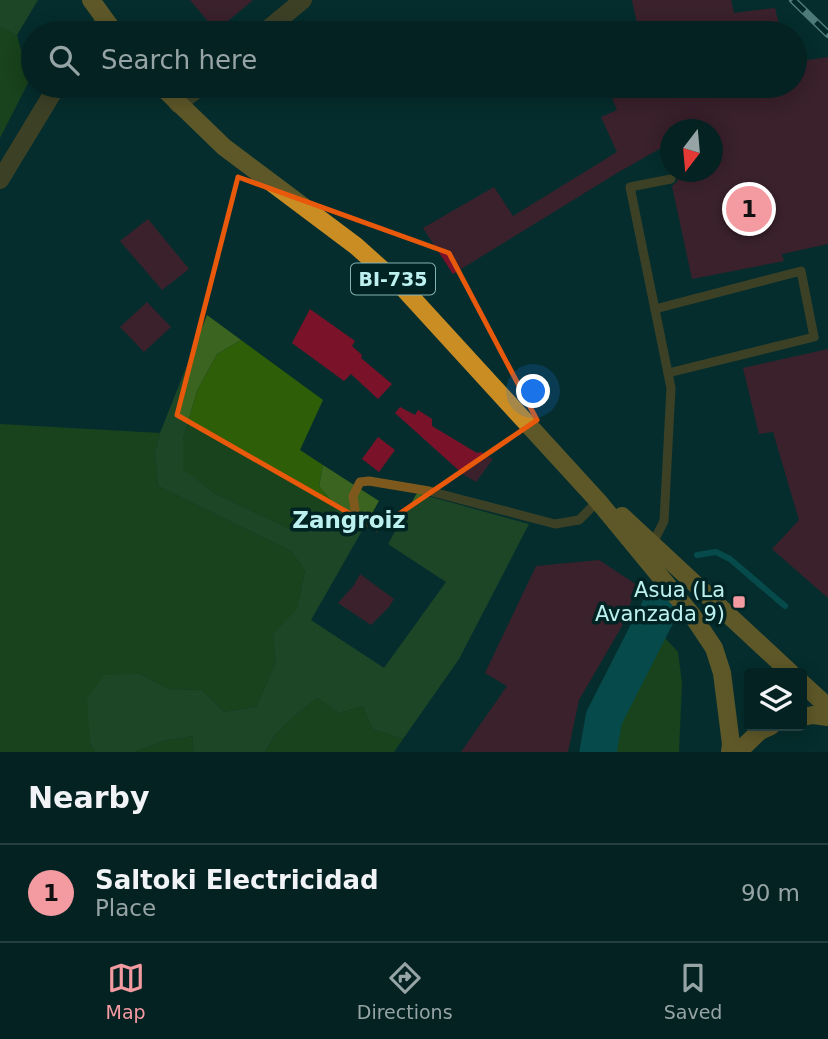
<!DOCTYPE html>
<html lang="en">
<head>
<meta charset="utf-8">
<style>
	:root { --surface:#042222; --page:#0d2a2a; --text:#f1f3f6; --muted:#97a4a5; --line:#253f40; --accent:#f49aa1 }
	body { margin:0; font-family:"DejaVu Sans",sans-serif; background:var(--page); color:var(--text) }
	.controls { position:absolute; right:21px; bottom:21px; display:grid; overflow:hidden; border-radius:7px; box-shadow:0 4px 18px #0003 }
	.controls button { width:63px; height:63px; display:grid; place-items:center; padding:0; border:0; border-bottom:2px solid var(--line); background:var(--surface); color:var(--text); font:35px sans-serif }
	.compass { position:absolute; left:660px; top:119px; width:63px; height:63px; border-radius:50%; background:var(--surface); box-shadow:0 4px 18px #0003; rotate:196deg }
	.you { position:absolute; left:534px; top:392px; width:24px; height:24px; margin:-18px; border:5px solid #fff; border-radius:50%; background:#1a73e8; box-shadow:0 0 0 10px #1a73e833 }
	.badge { display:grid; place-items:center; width:46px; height:46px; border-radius:50%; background:var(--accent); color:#111; font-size:23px; font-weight:700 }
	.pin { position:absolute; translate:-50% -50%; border:4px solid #fff; box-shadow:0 2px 7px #0006 }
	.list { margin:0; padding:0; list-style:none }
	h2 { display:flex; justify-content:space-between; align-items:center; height:91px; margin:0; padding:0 28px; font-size:30px }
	h2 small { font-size:23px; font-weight:400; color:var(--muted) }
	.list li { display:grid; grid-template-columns:46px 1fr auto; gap:21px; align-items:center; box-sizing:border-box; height:98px; padding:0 28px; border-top:2px solid var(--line) }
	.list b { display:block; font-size:26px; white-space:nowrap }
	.list p { margin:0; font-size:23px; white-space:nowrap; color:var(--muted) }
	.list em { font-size:23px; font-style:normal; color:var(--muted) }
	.icon { flex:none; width:38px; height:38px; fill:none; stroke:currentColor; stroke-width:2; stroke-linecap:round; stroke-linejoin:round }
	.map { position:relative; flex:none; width:828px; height:752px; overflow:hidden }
	.search { position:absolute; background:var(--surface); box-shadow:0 4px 18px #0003; left:21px; right:21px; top:21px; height:77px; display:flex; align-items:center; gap:18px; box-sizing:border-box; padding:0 24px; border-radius:38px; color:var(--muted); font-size:26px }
	.sheet { height:189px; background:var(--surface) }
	nav { display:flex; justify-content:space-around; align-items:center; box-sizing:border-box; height:98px; border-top:2px solid var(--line); background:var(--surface); font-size:19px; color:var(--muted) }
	nav a { display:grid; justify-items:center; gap:4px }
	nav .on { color:var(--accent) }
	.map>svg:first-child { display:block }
	.green { fill:#2f5e08 }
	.forest { fill:#3a641f }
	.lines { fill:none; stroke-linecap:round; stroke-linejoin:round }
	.stream { stroke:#076e6f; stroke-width:6 }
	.river { stroke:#076e6f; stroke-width:37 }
	.building { fill:#7a132a }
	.service { stroke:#7e591e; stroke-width:9 }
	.minor { stroke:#7e591e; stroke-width:18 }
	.primary { stroke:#ca8d24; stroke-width:18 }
	.rail-casing { stroke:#a6d9d8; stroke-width:8 }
	.rail { stroke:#002324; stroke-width:5; stroke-dasharray:16; stroke-linecap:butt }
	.marked { fill:none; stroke:#e8590c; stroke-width:5; stroke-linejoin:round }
	.poi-dot { fill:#f49aa1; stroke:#002324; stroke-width:2.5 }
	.labels { text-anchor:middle; stroke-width:7; stroke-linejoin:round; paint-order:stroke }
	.shield { fill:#002324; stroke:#84b3b3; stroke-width:2 }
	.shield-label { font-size:19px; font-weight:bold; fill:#bdf1f0 }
	.poi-label { font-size:21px; fill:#bdf1f0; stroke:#002324; text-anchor:end }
	.neighbourhood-label { font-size:23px; font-weight:bold; fill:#bdf1f0; stroke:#002324 }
</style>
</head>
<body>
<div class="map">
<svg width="828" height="752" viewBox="0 0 828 752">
	<rect width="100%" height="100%" fill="#062d2d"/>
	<g class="green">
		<polygon points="0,27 17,35 29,81 0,138"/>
		<polygon points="241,340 323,400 300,450 323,465 319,486 335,505 328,530 296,532 214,493 183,470 183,439 197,391 217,354"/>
		<polygon points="0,424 160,433 155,453 158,486 291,551 305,571 297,610 273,634 276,662 256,707 224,712 202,690 169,689 140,674 90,743 95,752 0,752"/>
		<polygon points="647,607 652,624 678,652 682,683 679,752 585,752 595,705"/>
		<path d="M317,698L339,713L363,706L372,729L403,739L394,752H265C276,729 297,714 317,698Z"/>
		<polygon points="192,736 194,752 135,752 164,741"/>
	</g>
	<g class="forest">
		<polygon points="0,0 38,0 17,35 0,27"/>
		<path d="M207,315L241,340L217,354L197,391L183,439V469L214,493L296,532L328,529L335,505L319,486L323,465L379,501L311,620L384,668L446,582L388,544L417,493L529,524L459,659L403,739L372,729L363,706L339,713L317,698C297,714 276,729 265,752H194L192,736L164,741L135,752H95L90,743L87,698L105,675L140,674L169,689L202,690L224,712L256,707L276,662L273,634L297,609L305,571L291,551L158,486L155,453L160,433Z"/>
	</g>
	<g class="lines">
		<polyline class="stream" points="697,555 716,552 730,559 785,606"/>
		<polyline class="river" points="598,752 604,718 659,610"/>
	</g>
	<g class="building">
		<polygon points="190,0 253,0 216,31"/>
		<polygon points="632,0 731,0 734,13 775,8 781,33 639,33"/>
		<polygon points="828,57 828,244 782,254 784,261 692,279 672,186 677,182 678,177 669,172 712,172 712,130 670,130 670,143 617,173 453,274 423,228 494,187 513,216 617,152 601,117 617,110 607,86 795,86 795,62"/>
		<polygon points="148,219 189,269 162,290 120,241"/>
		<polygon points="147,302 171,327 144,352 120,327"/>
		<polygon points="310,309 355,341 352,346 362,355 361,358 392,384 378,399 351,374 344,381 292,343"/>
		<polygon points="828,349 828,598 772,549 799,520 773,432 759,434 743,368"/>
		<polygon points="400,407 415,415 418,410 432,419 432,426 477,453 481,452 493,459 476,482 464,475 395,413"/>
		<polygon points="378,437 395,450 379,472 362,459"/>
		<polygon points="599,560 637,585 622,626 579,700 568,752 461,752 507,686 485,673 536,566"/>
		<polygon points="360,574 394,599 389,607 371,625 338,603 354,585"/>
	</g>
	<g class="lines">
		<g class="service">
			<polyline points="655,309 801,271 814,337 668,373"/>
			<polyline points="355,510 353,496 360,482 369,481 429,491 555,524 579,520 598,501"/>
			<polyline points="653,543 664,521 671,388 630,187 671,179"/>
		</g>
		<g class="minor">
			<polyline points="95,33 105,21"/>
			<polyline points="263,33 303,0"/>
			<polyline points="178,104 201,86"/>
			<polyline points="0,180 57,86"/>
		</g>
		<g class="primary">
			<polyline points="91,0 115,33"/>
			<polyline points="161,86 224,147 356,246 404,289 598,501 692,615 714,648 722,673 731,744 730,752"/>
			<polyline points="622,516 791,673"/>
			<polyline points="802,683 828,707"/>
			<polyline points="802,717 813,715 828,717"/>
			<polyline points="738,752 760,731 771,726"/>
		</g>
		<g class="rail-casing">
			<polyline id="rail" points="793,0 828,34"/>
		</g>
		<use href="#rail" class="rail"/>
	</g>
	<path d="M0 0H828V752H0ZM238,177L449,253L537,420L377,529L177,415Z" fill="#062d2d" fill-opacity=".55" fill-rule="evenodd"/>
	<path class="marked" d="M238,177L449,253L537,420L377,529L177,415Z"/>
	<rect class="poi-dot" x="732" y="595" width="14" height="14" rx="3.5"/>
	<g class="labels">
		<rect class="shield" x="351" y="263.5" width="84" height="31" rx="5"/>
		<g class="shield-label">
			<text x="393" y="286">BI-735</text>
		</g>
		<g class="poi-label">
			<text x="725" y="597">Asua (La<tspan x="725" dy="24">Avanzada 9)</tspan></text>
		</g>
		<g class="neighbourhood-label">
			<text x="349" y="528">Zangroiz</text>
		</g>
	</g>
</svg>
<div class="controls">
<button><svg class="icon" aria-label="layers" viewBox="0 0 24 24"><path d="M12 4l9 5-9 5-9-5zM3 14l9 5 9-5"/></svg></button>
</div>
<svg class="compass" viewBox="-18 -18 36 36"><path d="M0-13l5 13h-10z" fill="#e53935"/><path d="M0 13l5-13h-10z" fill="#97a4a5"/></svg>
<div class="you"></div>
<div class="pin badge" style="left:749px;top:209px">1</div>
<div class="search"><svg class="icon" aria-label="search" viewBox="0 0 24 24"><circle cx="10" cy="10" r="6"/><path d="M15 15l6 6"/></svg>Search here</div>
</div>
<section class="sheet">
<h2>Nearby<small></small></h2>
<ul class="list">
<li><span class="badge">1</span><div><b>Saltoki Electricidad</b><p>Place</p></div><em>90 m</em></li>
</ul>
</section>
<nav>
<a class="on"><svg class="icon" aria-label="map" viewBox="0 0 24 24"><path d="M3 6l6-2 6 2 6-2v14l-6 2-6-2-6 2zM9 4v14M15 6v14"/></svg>Map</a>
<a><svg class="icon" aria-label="directions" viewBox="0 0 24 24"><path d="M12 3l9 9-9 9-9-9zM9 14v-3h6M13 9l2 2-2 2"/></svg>Directions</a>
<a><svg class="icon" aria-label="saved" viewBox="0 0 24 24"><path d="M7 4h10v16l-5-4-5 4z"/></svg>Saved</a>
</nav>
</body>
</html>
